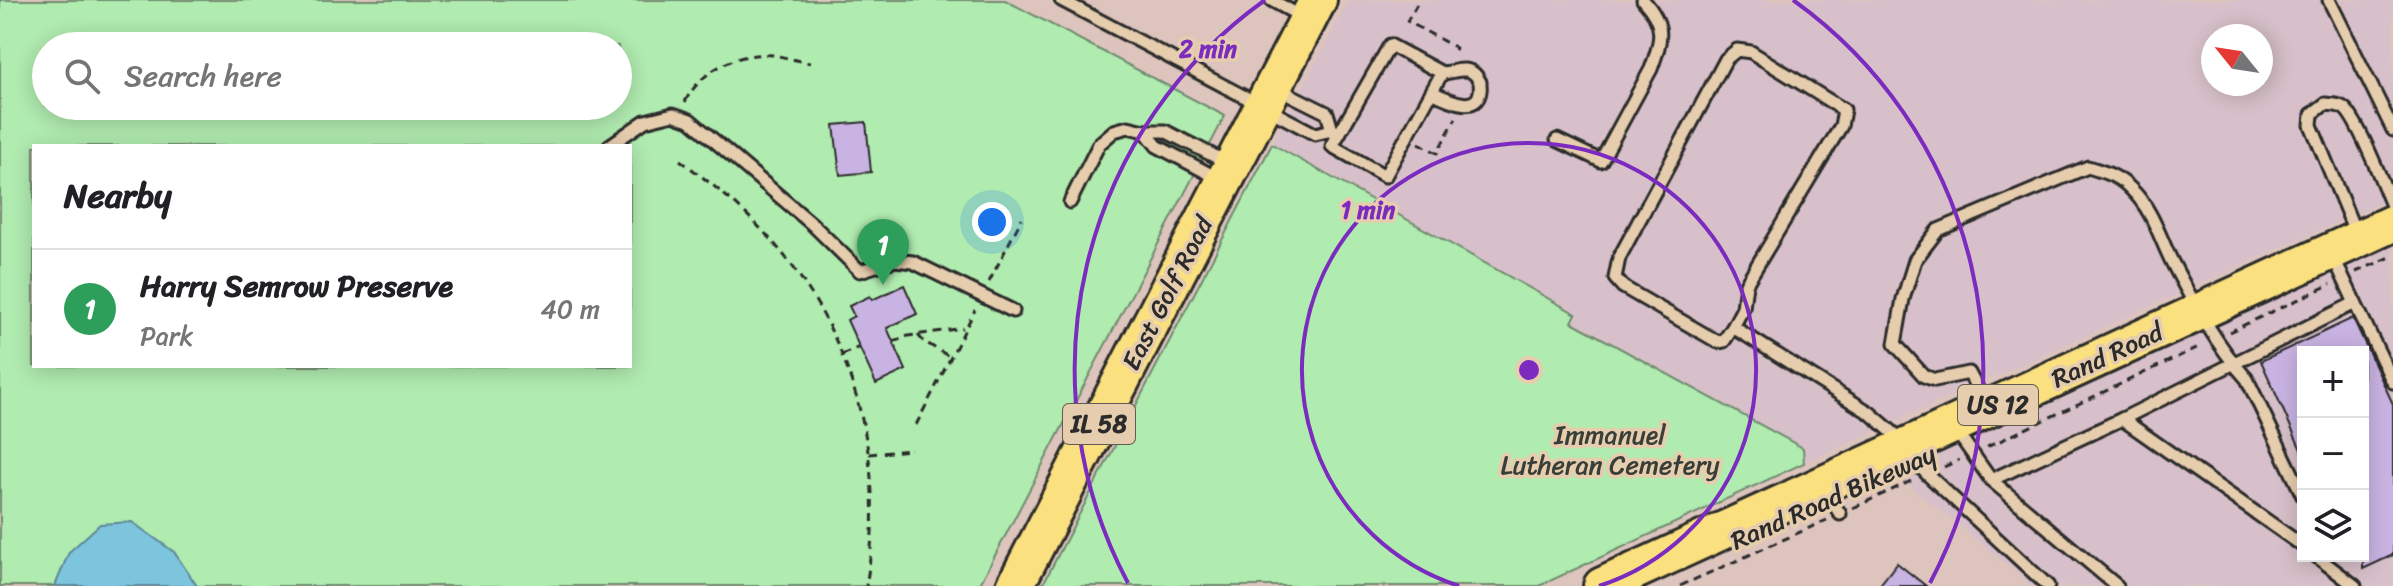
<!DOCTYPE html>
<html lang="en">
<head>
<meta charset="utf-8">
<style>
	:root { --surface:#fff; --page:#f2f2f2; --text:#202124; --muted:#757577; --line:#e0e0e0; --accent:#b45309 }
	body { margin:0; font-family:Sriracha,sans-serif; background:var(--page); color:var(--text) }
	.controls { position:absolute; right:24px; bottom:24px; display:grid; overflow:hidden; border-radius:0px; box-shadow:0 4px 20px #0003 }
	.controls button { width:72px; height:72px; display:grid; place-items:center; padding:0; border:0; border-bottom:2px solid var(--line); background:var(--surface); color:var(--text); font:40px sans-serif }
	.compass { position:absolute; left:2201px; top:24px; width:72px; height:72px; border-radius:50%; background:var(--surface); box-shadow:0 4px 20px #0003; rotate:300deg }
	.you { position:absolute; left:992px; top:222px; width:28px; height:28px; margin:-20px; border:6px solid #fff; border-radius:50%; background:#1a73e8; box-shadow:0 0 0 12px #1a73e833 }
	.badge { display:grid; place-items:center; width:52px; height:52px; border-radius:50%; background:var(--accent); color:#fff; font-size:26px; font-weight:700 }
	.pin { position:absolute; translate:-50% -66px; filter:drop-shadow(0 2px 4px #0008) }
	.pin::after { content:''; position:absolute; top:42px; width:28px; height:24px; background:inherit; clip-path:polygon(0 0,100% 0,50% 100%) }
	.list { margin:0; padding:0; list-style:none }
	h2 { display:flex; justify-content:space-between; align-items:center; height:104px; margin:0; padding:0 32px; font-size:34px }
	h2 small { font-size:26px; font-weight:400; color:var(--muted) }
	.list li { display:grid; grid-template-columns:52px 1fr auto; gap:24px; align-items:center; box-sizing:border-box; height:120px; padding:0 32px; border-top:2px solid var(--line) }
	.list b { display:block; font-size:30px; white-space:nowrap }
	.list p { margin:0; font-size:26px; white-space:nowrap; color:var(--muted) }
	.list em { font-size:26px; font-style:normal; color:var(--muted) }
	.icon { flex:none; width:44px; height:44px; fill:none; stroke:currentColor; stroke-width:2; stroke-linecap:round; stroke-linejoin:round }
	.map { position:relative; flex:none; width:2393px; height:586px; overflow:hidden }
	.search { position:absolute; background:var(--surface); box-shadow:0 4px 20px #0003; left:32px; top:32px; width:600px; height:88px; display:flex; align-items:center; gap:20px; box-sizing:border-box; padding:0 28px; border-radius:44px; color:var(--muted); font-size:30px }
	.panel { position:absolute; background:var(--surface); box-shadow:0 4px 20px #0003; left:32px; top:144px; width:600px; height:224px; border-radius:0px }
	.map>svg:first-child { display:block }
	.built { fill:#d7c0c9; fill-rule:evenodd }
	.green { fill:#b0ebb0; stroke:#6e8b6e; stroke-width:2; fill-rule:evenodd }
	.water { fill:#7dc4dd; stroke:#5c8796; stroke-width:2 }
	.building { fill:#c9b3e3; stroke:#2b2b2b; stroke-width:2 }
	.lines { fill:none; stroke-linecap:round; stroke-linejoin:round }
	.service-casing { stroke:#2b2b2b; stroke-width:17 }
	.primary-casing { stroke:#2b2b2b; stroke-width:42 }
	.path { stroke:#2b2b2b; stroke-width:3; stroke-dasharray:8 6; stroke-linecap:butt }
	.service { stroke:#e6cdae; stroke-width:11 }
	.primary { stroke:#fbe080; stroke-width:36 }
	.ring { fill:none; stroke:#7b2cbf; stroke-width:4 }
	.labels { text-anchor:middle; stroke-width:7; stroke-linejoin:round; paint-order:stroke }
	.shield { fill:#e6cdae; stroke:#635c52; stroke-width:2 }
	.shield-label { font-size:24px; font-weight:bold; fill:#2b2b2b }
	.street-label { font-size:26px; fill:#2b2b2b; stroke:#e6cdae }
	.park-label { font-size:26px; fill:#383e38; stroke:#e6cdae }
	.centre { fill:#7b2cbf; stroke:#e6cdae; stroke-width:4 }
	.ring-label { font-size:24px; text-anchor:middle; font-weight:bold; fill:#7b2cbf; stroke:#e6cdae; stroke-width:7; stroke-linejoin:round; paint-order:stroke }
</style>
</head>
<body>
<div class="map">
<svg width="2393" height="586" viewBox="0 0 2393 586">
	<rect width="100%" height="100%" fill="#ddc5be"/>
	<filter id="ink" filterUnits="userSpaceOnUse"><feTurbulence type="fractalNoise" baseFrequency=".0125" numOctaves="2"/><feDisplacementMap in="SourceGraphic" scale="16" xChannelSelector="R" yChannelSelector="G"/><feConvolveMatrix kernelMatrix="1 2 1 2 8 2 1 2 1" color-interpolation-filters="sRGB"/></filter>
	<g filter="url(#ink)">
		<g class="built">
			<path d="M1349,0H2393V197L1804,463L1802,448L1572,322L1575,314L1272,144ZM2213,36H2261V84H2213Z"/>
			<path d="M2393,233V586H2027L2025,579L1889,469ZM2303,352H2363V556H2303Z"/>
		</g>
		<g class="green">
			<path d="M0,0H1005L1225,116L979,586H0ZM46,46H618V106H46ZM34,146H630V366H34Z"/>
			<polygon points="1272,144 1576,314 1572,322 1803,448 1804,463 1539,586 1042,586"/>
		</g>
		<polygon class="water" points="132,522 174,552 197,586 55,586 69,552 100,524"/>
		<g class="building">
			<polygon points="866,122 871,172 840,175 834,125"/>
			<polygon points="904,285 917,314 887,328 906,370 876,384 847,320 854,316 849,306 870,296 872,300"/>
			<polygon points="2353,318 2393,404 2393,555 2363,569 2363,352 2303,352 2303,454 2261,361"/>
			<polygon points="1897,563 1926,586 1879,586"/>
		</g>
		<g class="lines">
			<g class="service-casing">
				<g id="service">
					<polyline points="1061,0 1315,134 1332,130 1339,134"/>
					<polyline points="1271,0 1304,18"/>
					<polyline points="2329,0 2393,130"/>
					<polygon points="1390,45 1442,73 1385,176 1332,146"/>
					<polyline points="1279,89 1327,113 1332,130"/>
					<path d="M1432,92C1448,100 1484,118 1480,82C1471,63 1458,72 1442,73"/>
					<polyline points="1145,131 1157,146 1221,180"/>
					<path d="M1557,140L1601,161L1651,69C1662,39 1666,25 1643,0"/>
					<polyline points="609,146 645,121 673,114 690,120 812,224 860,271 895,260 913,262 1013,311"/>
					<polyline points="1070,202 1099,144 1114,131 1128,127 1145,131 1165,131 1228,163"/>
					<path d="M2356,234L2311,125L2312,114L2325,104C2331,105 2338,104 2344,108C2357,117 2385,189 2393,208"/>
					<polyline points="2355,303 2393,382"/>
					<polyline points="1733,327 1724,341 1718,342 1623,287 1615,278 1619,258 1726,59 1737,50 1751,52 1844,110 1841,126 1746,284 1743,308 1733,327 1870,413 1905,443"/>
					<path d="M1986,405L1969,373L1935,380L1924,376L1895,344L1903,299L1915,260L1938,230L2088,167C2104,172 2119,176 2131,189C2153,210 2160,239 2173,264C2194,304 2217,346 2247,379L2303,496"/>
					<polyline points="2122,419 2355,303 2333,256"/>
					<polyline points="1955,429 1991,480 2117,586"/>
					<polyline points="1906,452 1927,474 2048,586"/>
					<polyline points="1991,480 2122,419 2303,546"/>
					<polyline points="1825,489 1840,514"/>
					<polyline points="2316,556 2355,586"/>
				</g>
			</g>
			<g class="primary-casing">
				<g id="primary">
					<polyline points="1015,586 1318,0"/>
					<polyline points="1602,586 2393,223"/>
				</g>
			</g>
			<g class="path">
				<polyline points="1417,4 1407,21 1456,48 1453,55"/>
				<path d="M685,102C700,71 738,51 773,55C785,57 798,61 810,63"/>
				<polyline points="1419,143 1437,153 1456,118"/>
				<path d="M680,160C708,181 735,202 759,227C850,320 889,458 866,586"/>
				<polyline points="2356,272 2393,256"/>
				<polyline points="989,282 1022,218"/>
				<polyline points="2229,332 2331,284"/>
				<polyline points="918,335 923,341 950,357"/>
				<polyline points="893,342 908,336 963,328"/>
				<polyline points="842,355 859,347"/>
				<polyline points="916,425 975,310"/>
				<polyline points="1987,447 2201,346"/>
				<polyline points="869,454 911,450"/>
				<polyline points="1944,467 1959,460"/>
				<polyline points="1853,508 1911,481"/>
				<polyline points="1680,586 1827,520"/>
			</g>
			<use href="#service" class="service"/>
			<use href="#primary" class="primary"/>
		</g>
	</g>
	<g class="ring">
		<path d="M1459 586A227 227 0 1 1 1599 586"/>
		<path d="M1128 583A454 454 0 0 1 1265 0M1793 0A454 454 0 0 1 1930 583"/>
	</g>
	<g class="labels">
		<g class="shield">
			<rect x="1958" y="385" width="80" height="40" rx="6"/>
			<rect x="1063" y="404" width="72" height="40" rx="6"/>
		</g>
		<g class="shield-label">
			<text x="1998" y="413">US 12</text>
			<text x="1099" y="432">IL 58</text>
		</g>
		<g class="street-label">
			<text transform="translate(1167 293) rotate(-63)" y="9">East Golf Road</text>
			<text transform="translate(2107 355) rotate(-25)" y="9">Rand Road</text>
			<text transform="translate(1833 497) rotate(-24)" y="9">Rand Road Bikeway</text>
		</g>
		<g class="park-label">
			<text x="1610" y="444">Immanuel<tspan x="1610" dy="30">Lutheran Cemetery</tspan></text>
		</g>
	</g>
	<circle cx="1529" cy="370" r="12" class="centre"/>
	<g class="ring-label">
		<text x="1208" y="57">2 min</text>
		<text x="1368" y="218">1 min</text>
	</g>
</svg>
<div class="controls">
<button>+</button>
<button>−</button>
<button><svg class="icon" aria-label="layers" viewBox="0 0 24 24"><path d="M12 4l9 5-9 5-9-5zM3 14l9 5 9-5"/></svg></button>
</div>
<svg class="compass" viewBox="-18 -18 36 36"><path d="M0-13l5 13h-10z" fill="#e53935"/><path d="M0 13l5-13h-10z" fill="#757577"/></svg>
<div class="you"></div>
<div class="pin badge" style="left:883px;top:285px;background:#2e9e5b">1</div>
<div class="search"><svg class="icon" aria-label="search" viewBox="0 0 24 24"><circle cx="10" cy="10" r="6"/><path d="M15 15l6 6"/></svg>Search here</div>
<section class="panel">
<h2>Nearby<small></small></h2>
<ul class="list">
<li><span class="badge" style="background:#2e9e5b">1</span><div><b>Harry Semrow Preserve</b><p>Park</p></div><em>40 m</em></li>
</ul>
</section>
</div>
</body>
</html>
